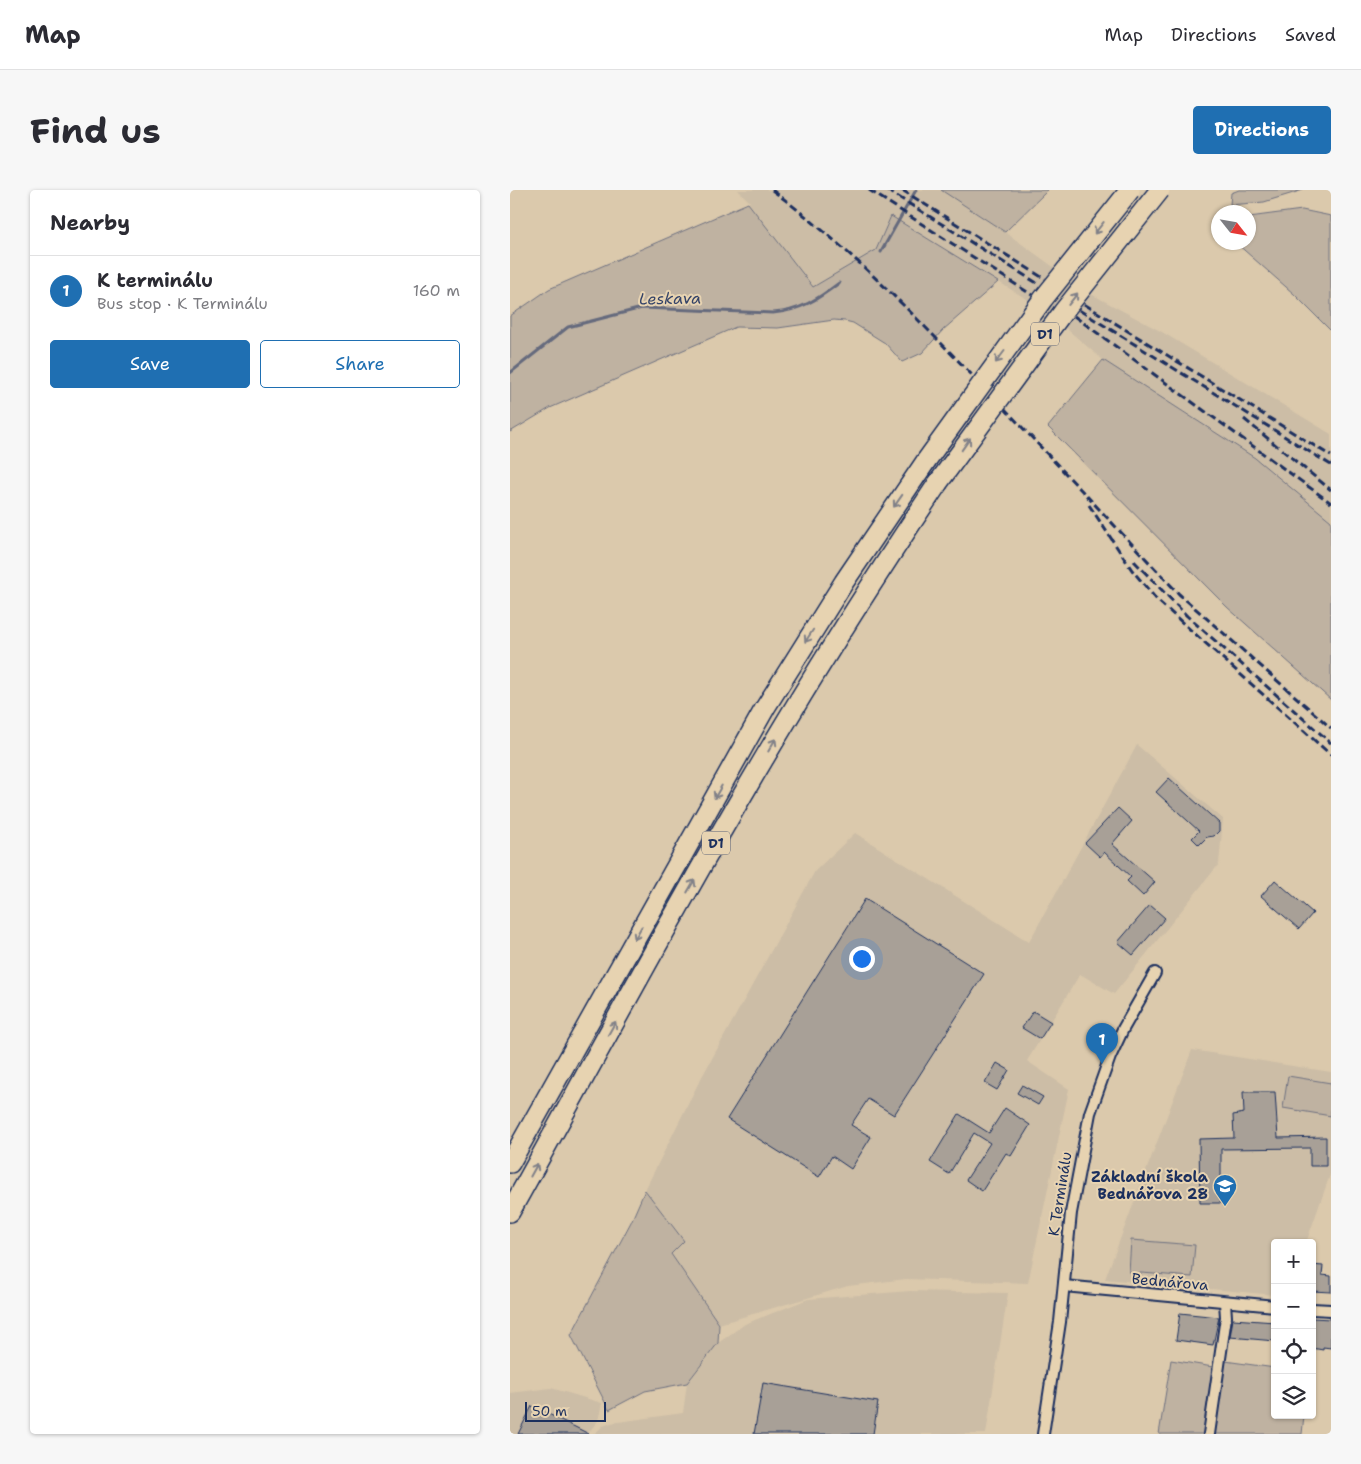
<!DOCTYPE html>
<html lang="en">
<head>
<meta charset="utf-8">
<style>
	:root { --surface:#fff; --page:#f7f7f7; --text:#2b2b33; --muted:#7c7c81; --line:#e1e1e2; --accent:#1f6fb2 }
	body { margin:0; font-family:"Shantell Sans",sans-serif; background:var(--page); color:var(--text) }
	.controls { position:absolute; right:15px; bottom:15px; display:grid; overflow:hidden; border-radius:5px; box-shadow:0 1px 4px #0004 }
	.controls button { width:45px; height:45px; display:grid; place-items:center; padding:0; border:0; border-bottom:1px solid var(--line); background:var(--surface); color:var(--text); font:25px sans-serif }
	.compass { position:absolute; left:701px; top:15px; width:45px; height:45px; border-radius:50%; background:var(--surface); box-shadow:0 1px 4px #0004; rotate:121deg }
	.scale { position:absolute; left:15px; bottom:12px; width:81px; box-sizing:border-box; padding-left:5px; border:2px solid #1b2f5e; border-top:0; font-size:14px; line-height:18px; white-space:nowrap; color:#1b2f5e; -webkit-text-stroke:4px #e7d3b1; paint-order:stroke }
	.you { position:absolute; left:351px; top:768px; width:18px; height:18px; margin:-12px; border:4px solid #fff; border-radius:50%; background:#1a73e8; box-shadow:0 0 0 8px #1a73e833 }
	.badge { display:grid; place-items:center; width:32px; height:32px; border-radius:50%; background:var(--accent); color:#fff; font-size:16px; font-weight:700 }
	.pin { position:absolute; translate:-50% -41px; filter:drop-shadow(0 1px 2px #0008) }
	.pin::after { content:''; position:absolute; top:26px; width:18px; height:15px; background:inherit; clip-path:polygon(0 0,100% 0,50% 100%) }
	.list { margin:0; padding:0; list-style:none }
	h2 { display:flex; justify-content:space-between; align-items:center; height:65px; margin:0; padding:0 20px; font-size:21px }
	h2 small { font-size:16px; font-weight:400; color:var(--muted) }
	.list li { display:grid; grid-template-columns:32px 1fr auto; gap:15px; align-items:center; box-sizing:border-box; height:70px; padding:0 20px; border-top:1px solid var(--line) }
	.list b { display:block; font-size:19px; white-space:nowrap }
	.list p { margin:0; font-size:16px; white-space:nowrap; color:var(--muted) }
	.list em { font-size:16px; font-style:normal; color:var(--muted) }
	.actions { display:flex; gap:10px; padding:15px 20px }
	.actions a { flex:1; padding:11px 0; border:1px solid var(--accent); border-radius:5px; text-align:center; font-size:18px; color:var(--accent) }
	.actions .main { background:var(--accent); color:#fff }
	.icon { flex:none; width:28px; height:28px; fill:none; stroke:currentColor; stroke-width:2; stroke-linecap:round; stroke-linejoin:round }
	.map { position:relative; flex:none; width:821px; height:1244px; overflow:hidden; border-radius:5px }
	header { display:flex; align-items:center; gap:30px; box-sizing:border-box; height:70px; padding:0 25px; background:var(--surface); border-bottom:1px solid var(--line) }
	header strong { font-size:24px }
	nav { display:flex; gap:28px; margin-inline-start:auto; font-size:18px }
	.intro { display:flex; align-items:center; justify-content:space-between; box-sizing:border-box; height:120px; padding:0 30px }
	h1 { margin:0; font-size:35px }
	.button { padding:12px 22px; border-radius:5px; background:var(--accent); color:#fff; font-size:18px; font-weight:700 }
	main { display:flex; gap:30px; padding:0 30px }
	aside { flex:1; background:var(--surface); border-radius:5px; box-shadow:0 1px 4px #0004 }
	.map>svg:first-child { display:block }
	.built { fill:#ccbda6 }
	.green { fill:#bfb2a1; stroke:#6d7080 }
	.lines { fill:none; stroke-linecap:round; stroke-linejoin:round }
	.stream { stroke:#656a7d; stroke-width:3 }
	.building { fill:#a8a097; stroke:#1b2f5e }
	.minor-casing { stroke:#1b2f5e; stroke-width:14 }
	.motorway-casing { stroke:#1b2f5e; stroke-width:22 }
	.minor { stroke:#e7d3b1; stroke-width:10 }
	.motorway { stroke:#e7d3b1; stroke-width:19 }
	.rail { stroke:#1b2f5e; stroke-width:3; stroke-dasharray:8 4; stroke-linecap:butt }
	.motorway-bridge-casing { stroke:#1b2f5e; stroke-width:22; stroke-linecap:butt }
	.motorway-bridge { stroke:#e7d3b1; stroke-width:19 }
	.oneway { stroke:#818188 }
	.labels { text-anchor:middle; stroke-width:4; stroke-linejoin:round; paint-order:stroke }
	.shield { fill:#e7d3b1; stroke:#586077; stroke-width:1 }
	.shield-label { font-size:14px; font-weight:bold; fill:#1b2f5e }
	.poi-label { font-size:15px; font-weight:bold; fill:#1b2f5e; stroke:#e7d3b1; text-anchor:end }
	.street-label { font-size:15px; fill:#1b2f5e; stroke:#e7d3b1 }
	.water-label { font-size:16px; font-style:italic; fill:#344368; stroke:#e7d3b1 }
</style>
</head>
<body>
<header>
<strong>Map</strong>
<nav><a>Map</a><a>Directions</a><a>Saved</a></nav>
</header>
<div class="intro"><h1>Find us</h1><a class="button">Directions</a></div>
<main>
<aside>
<h2>Nearby<small></small></h2>
<ul class="list">
<li><span class="badge">1</span><div><b>K terminálu</b><p>Bus stop · K Terminálu</p></div><em>160 m</em></li>
</ul>
<div class="actions"><a class="main">Save</a><a>Share</a></div>
</aside>
<div class="map">
<svg width="821" height="1244" viewBox="0 0 821 1244">
	<rect width="100%" height="100%" fill="#dbc9ac"/>
	<filter id="ink" filterUnits="userSpaceOnUse"><feTurbulence type="fractalNoise" baseFrequency=".02" numOctaves="2"/><feDisplacementMap in="SourceGraphic" scale="10" xChannelSelector="R" yChannelSelector="G"/><feConvolveMatrix kernelMatrix="1 2 1 2 8 2 1 2 1" color-interpolation-filters="sRGB"/></filter>
	<g filter="url(#ink)">
		<g class="built">
			<polygon points="228,0 431,0 495,42 581,104 652,142 821,244 821,331 745,268 593,170 551,134 515,108 381,26 366,60 303,97 238,13 240,12"/>
			<polygon points="627,555 713,629 709,674 604,804 570,784 517,871 559,899 518,1093 396,1089 338,1096 209,1134 161,1064 174,1051 135,1000 188,894 305,681 345,643 519,752"/>
			<polygon points="682,860 821,882 821,982 796,1053 765,1053 765,1105 595,1089"/>
			<polygon points="400,1101 498,1103 476,1244 84,1244 93,1236 101,1233 173,1223 177,1193 208,1153 235,1134 298,1109"/>
			<polygon points="41,1198 92,1213 88,1231 77,1244 0,1244 0,1203"/>
		</g>
		<g class="green">
			<polygon points="431,0 538,0 495,42"/>
			<polygon points="729,0 793,0 754,12 720,15 721,3"/>
			<polygon points="238,13 303,97 366,60 381,26 488,92 433,140 412,163 392,172 375,153 343,133 335,131 324,130 268,138 226,137 40,218 0,242 0,126 39,99"/>
			<polygon points="792,20 821,26 821,141 784,104 726,53 738,52 739,27"/>
			<polygon points="593,170 745,268 821,331 821,510 717,417 538,237"/>
			<polygon points="778,886 821,893 821,926 773,918"/>
			<polygon points="135,1000 174,1051 161,1064 209,1134 208,1153 177,1193 135,1201 99,1220 61,1145 121,1032"/>
			<polygon points="621,1050 685,1055 682,1087 619,1082"/>
			<polygon points="661,1170 703,1177 694,1244 649,1244"/>
			<polygon points="715,1171 765,1178 765,1225 794,1225 792,1244 702,1244"/>
		</g>
		<g class="lines">
			<g class="stream">
				<polyline points="371,62 406,0"/>
				<path d="M0,183L58,137L132,118L263,123C290,121 308,109 329,93"/>
			</g>
		</g>
		<g class="building">
			<polygon points="659,588 709,633 709,641 704,646 697,647 689,655 682,648 689,641 646,602"/>
			<polygon points="608,618 622,631 602,654 645,692 633,706 617,691 621,687 594,662 590,667 575,653"/>
			<polygon points="765,690 803,723 789,739 751,706"/>
			<polygon points="355,709 474,784 384,925 358,909 341,935 361,947 341,979 322,966 309,987 217,929"/>
			<polygon points="640,715 655,728 623,765 608,752"/>
			<polygon points="523,821 541,832 530,849 512,838"/>
			<polygon points="487,873 499,880 487,900 475,893"/>
			<polygon points="512,895 533,907 528,915 507,903"/>
			<polygon points="733,902 765,902 768,948 816,947 816,976 800,976 800,958 711,959 711,1001 715,1001 716,1013 690,1013 689,949 724,948 723,925 734,923"/>
			<polygon points="495,918 520,935 501,966 496,963 472,1001 456,990 480,953 464,943 439,984 420,972 449,924 479,943"/>
			<polygon points="802,1075 813,1076 812,1085 821,1086 821,1102 802,1101"/>
			<polygon points="670,1123 709,1127 703,1155 666,1150"/>
			<polygon points="802,1128 821,1129 821,1158 813,1157 813,1160 802,1158"/>
			<polygon points="723,1129 765,1132 765,1151 720,1147"/>
			<polygon points="253,1193 368,1212 363,1244 244,1244"/>
			<polygon points="22,1216 63,1236 79,1244 8,1244"/>
		</g>
		<g class="lines">
			<g class="minor-casing">
				<g id="minor">
					<polyline points="554,1096 765,1116"/>
					<polyline points="802,1119 821,1120"/>
					<polyline points="533,1244 550,1132 561,1023 580,923 600,867 613,839 645,783"/>
					<polyline points="699,1244 716,1127 715,1112"/>
				</g>
			</g>
			<g class="motorway-casing">
				<g id="motorway">
					<polyline points="0,973 255,518 334,392 416,271"/>
					<path d="M0,1022C91,858 180,691 277,530C325,450 376,371 428,293"/>
				</g>
			</g>
			<use href="#minor" class="minor"/>
			<use href="#motorway" class="motorway"/>
			<g class="rail">
				<path d="M262,0C337,56 398,119 462,185"/>
				<polyline points="359,0 522,105"/>
				<polyline points="377,0 530,95"/>
				<polyline points="392,0 535,89"/>
				<polyline points="574,114 821,266"/>
				<polyline points="569,120 821,275"/>
				<polyline points="564,126 821,313"/>
				<polyline points="494,218 669,404 821,538"/>
				<polyline points="734,229 821,300"/>
				<polyline points="579,315 622,380 647,410 821,565"/>
				<polyline points="624,371 677,426 821,553"/>
			</g>
			<g class="motorway-bridge-casing">
				<g id="motorway-bridge">
					<polyline points="416,271 533,109 620,0"/>
					<polyline points="428,293 553,122 650,0"/>
				</g>
			</g>
			<use href="#motorway-bridge" class="motorway-bridge"/>
		</g>
		<defs><path id="oneway-shaft" d="M-6 0H5M1.5-3L5.5 0L1.5 3" fill="none" stroke-width="1.6" stroke-linecap="round" stroke-linejoin="round" transform="scale(1.25)"/></defs>
		<g class="oneway">
			<use href="#oneway-shaft" transform="translate(589 38) rotate(128)"/>
			<use href="#oneway-shaft" transform="translate(563 109) rotate(-52)"/>
			<use href="#oneway-shaft" transform="translate(490 167) rotate(127)"/>
			<use href="#oneway-shaft" transform="translate(456 254) rotate(-55)"/>
			<use href="#oneway-shaft" transform="translate(388 311) rotate(125)"/>
			<use href="#oneway-shaft" transform="translate(299 446) rotate(123)"/>
			<use href="#oneway-shaft" transform="translate(262 555) rotate(-60)"/>
			<use href="#oneway-shaft" transform="translate(208 602) rotate(120)"/>
			<use href="#oneway-shaft" transform="translate(181 696) rotate(-60)"/>
			<use href="#oneway-shaft" transform="translate(128 743) rotate(119)"/>
			<use href="#oneway-shaft" transform="translate(102 838) rotate(-61)"/>
			<use href="#oneway-shaft" transform="translate(24 980) rotate(-61)"/>
		</g>
	</g>
	<defs>
		<g id="school-pin" transform="scale(1.25)"><path d="M0 17L-7.5 6A9.5 9.5 0 1 1 7.5 6Z" fill="#1f6fb2" stroke="#e7d3b1"/><path d="M0-5L7-2L0 1L-7-2ZM-4 1L0 2.5L4 1V4Q0 6-4 4Z" fill="#fff"/></g>
	</defs>
	<g fill-rule="evenodd">
		<use href="#school-pin" x="715" y="996"/>
	</g>
	<g class="labels">
		<g class="shield">
			<rect x="521" y="132.5" width="28" height="23" rx="4"/>
			<rect x="192" y="641.5" width="28" height="23" rx="4"/>
		</g>
		<g class="shield-label">
			<text x="535" y="149">D1</text>
			<text x="206" y="658">D1</text>
		</g>
		<g class="poi-label">
			<text x="698" y="992">Základní škola<tspan x="698" dy="17">Bednářova 28</tspan></text>
		</g>
		<g class="street-label">
			<text transform="translate(550 1004) rotate(-81)" y="5">K Terminálu</text>
			<text transform="translate(660 1092) rotate(5)" y="5">Bednářova</text>
		</g>
		<g class="water-label">
			<text transform="translate(160 108) rotate(-1)" y="6">Leskava</text>
		</g>
	</g>
</svg>
<div class="controls">
<button>+</button>
<button>−</button>
<button><svg class="icon" aria-label="locate" viewBox="0 0 24 24"><circle cx="12" cy="12" r="6"/><path d="M12 2v4M12 18v4M2 12h4M18 12h4"/></svg></button>
<button><svg class="icon" aria-label="layers" viewBox="0 0 24 24"><path d="M12 4l9 5-9 5-9-5zM3 14l9 5 9-5"/></svg></button>
</div>
<svg class="compass" viewBox="-18 -18 36 36"><path d="M0-13l5 13h-10z" fill="#e53935"/><path d="M0 13l5-13h-10z" fill="#7c7c81"/></svg>
<div class="scale">50 m</div>
<div class="you"></div>
<div class="pin badge" style="left:592px;top:874px">1</div>
</div>
</main>
</body>
</html>
